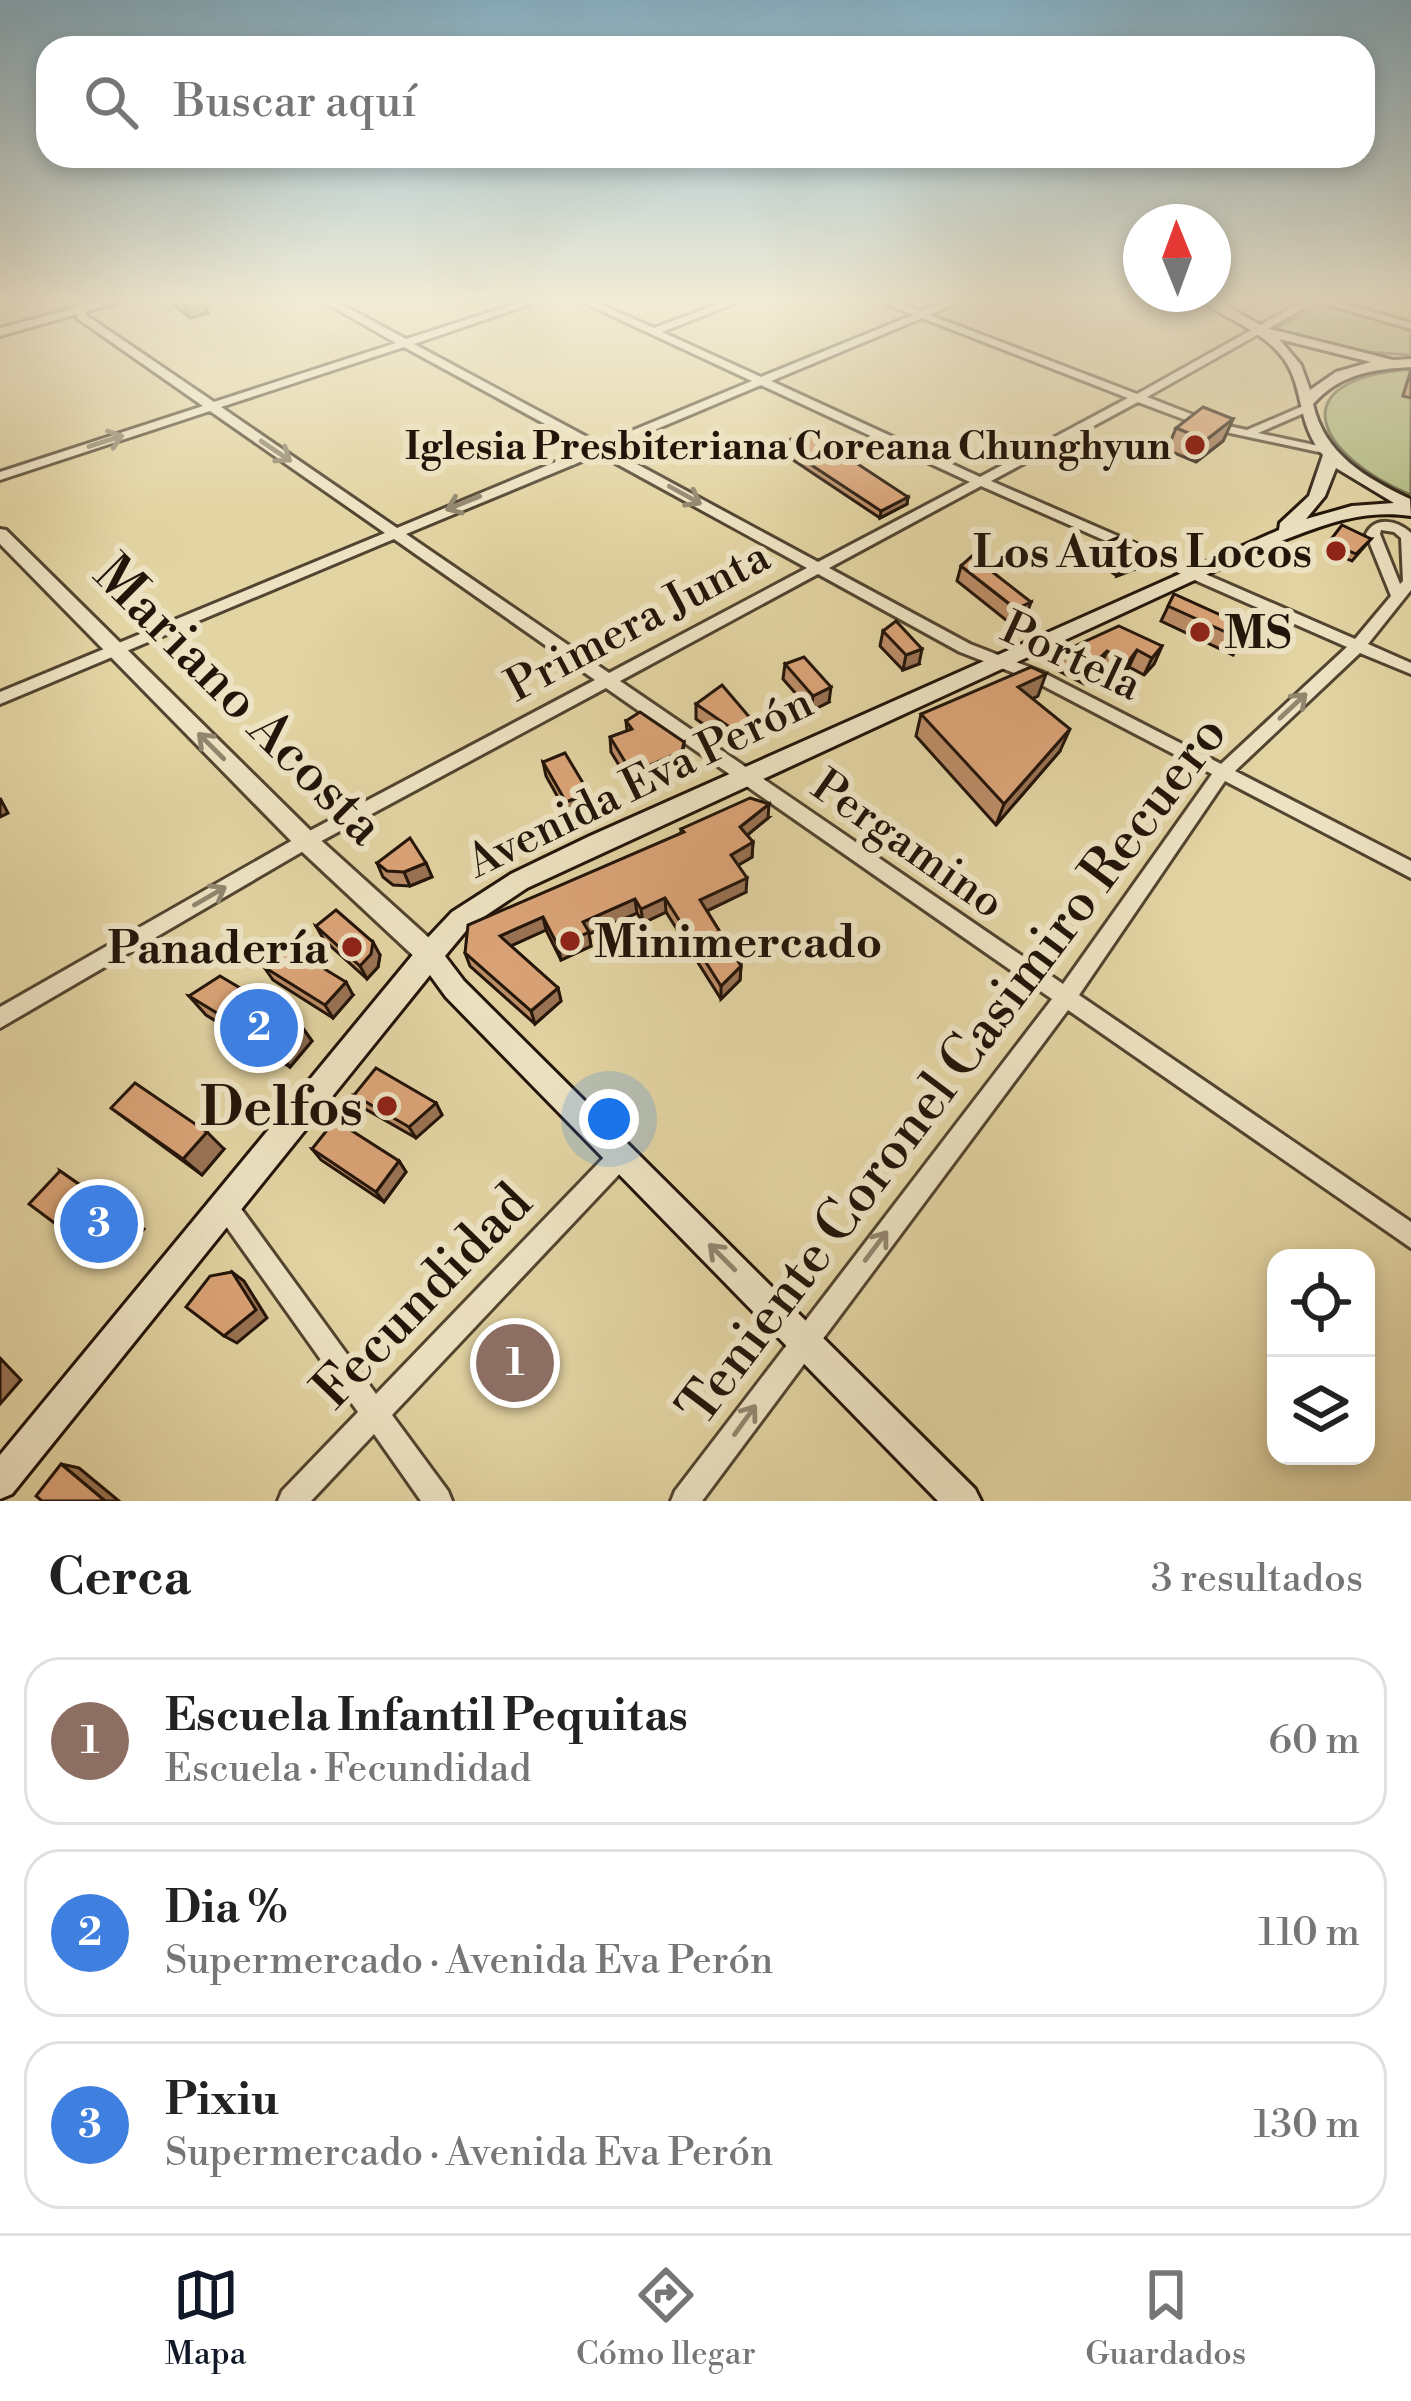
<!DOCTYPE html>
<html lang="es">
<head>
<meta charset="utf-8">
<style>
	:root { --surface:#fff; --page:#f6f6f6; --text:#222; --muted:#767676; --line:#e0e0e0; --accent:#111827 }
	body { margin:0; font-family:"Libre Bodoni",serif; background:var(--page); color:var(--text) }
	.controls { position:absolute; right:36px; bottom:36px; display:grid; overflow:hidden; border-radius:24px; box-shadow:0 6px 18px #0003 }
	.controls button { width:108px; height:108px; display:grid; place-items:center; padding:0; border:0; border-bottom:3px solid var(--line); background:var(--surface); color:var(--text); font:60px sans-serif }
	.compass { position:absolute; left:1123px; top:204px; width:108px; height:108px; border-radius:50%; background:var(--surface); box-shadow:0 6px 18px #0003; rotate:359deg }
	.you { position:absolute; left:609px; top:1119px; width:42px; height:42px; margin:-30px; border:9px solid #fff; border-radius:50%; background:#1a73e8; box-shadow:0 0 0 18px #1a73e833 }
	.badge { display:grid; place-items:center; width:78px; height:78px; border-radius:50%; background:var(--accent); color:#fff; font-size:39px; font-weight:700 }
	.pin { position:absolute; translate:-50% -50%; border:6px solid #fff; box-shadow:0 3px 12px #0006 }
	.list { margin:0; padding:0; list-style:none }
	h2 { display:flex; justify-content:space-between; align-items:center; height:156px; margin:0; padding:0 48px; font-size:51px }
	h2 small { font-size:39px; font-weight:400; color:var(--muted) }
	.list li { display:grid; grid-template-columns:78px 1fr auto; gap:36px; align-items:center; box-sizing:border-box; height:168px; margin:0 24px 24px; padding:0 24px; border:3px solid var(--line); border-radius:36px }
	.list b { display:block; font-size:45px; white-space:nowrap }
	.list p { margin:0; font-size:39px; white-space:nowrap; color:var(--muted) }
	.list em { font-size:39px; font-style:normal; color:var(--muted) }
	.icon { flex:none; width:66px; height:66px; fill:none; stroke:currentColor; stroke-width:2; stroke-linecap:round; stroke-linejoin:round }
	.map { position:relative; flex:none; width:1411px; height:1501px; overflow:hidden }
	.search { position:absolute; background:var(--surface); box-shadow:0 6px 18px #0003; left:36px; right:36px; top:36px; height:132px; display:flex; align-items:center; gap:30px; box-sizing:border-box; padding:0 42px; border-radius:36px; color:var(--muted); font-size:45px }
	.sheet { height:732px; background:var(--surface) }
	nav { display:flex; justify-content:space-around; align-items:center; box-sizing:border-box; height:168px; border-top:3px solid var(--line); background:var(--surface); font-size:33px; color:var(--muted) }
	nav a { display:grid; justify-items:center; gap:6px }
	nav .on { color:var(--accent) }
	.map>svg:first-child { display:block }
	.green { fill:#b3bd85; stroke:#6a6847; stroke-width:3 }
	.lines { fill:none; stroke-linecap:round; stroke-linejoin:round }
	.minor-casing { stroke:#524430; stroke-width:6 }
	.tertiary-casing { stroke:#524430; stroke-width:6 }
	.secondary-casing { stroke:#221409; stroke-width:6 }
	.minor { fill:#ede3c3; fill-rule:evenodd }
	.tertiary { fill:#ede3c3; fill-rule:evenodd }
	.secondary { fill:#ede3c3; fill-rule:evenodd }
	.wall { fill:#bc8d67; stroke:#221409; stroke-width:3 }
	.shaded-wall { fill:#997354; stroke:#221409; stroke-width:3 }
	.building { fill:#dba478; stroke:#221409; stroke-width:3 }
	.oneway { stroke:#92866f }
	.poi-dot { fill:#8f2418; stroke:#ede3c3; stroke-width:4.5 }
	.labels { text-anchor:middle; stroke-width:12; stroke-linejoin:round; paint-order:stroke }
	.far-poi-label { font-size:39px; font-weight:bold; fill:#221409; stroke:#ede3c3; text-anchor:end }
	.poi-label { font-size:45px; font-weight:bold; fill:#221409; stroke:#ede3c3; text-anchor:end }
	.street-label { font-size:45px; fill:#221409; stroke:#ede3c3 }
	.near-street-label { font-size:54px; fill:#221409; stroke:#ede3c3 }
	.near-poi-label { font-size:54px; font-weight:bold; fill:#221409; stroke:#ede3c3; text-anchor:end }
</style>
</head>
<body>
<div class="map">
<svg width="1411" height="1501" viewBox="0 0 1411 1501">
	<rect width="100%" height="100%" fill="#e3d4a3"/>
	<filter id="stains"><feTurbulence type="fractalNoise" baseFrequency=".00167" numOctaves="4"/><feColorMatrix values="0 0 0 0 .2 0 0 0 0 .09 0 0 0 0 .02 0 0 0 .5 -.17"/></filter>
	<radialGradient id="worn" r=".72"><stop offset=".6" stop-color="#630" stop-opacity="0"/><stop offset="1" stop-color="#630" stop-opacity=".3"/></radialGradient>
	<g class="green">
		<polygon points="1326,303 1411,328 1411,355 1352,351 1275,329"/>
		<path d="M1411,369L1403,395L1411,398V495C1319,457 1276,380 1411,369Z"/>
	</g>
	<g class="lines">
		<g class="minor-casing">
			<g id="minor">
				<path d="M77,299H87L86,315L214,402L396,343L319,299H331L406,339L531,299H545L414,344L600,444L752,381L576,299H588L654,328L732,299H745L662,332L761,377L913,315L876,299H889L921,311L951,299H964L930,315L1137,394L1307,299H1329L1411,323V329L1317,301L1147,397L1214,423L1247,430L1303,406H1311V410L1258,433L1333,449V455L1207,428L1138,402L991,481L1355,639L1391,596L1366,534C1375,516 1397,520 1411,533V590L1368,644L1411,663V674L1360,653L1235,771L1411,861V878L1225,781L1079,995L1411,1222V1248L1068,1010L702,1501H671L675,1491L1052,999L606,688L312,846L0,1028V1007L300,836L595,680L394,539L0,704V692L385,533L210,411L0,480V472L203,406L77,318ZM922,318L1128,398L980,477L771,381ZM404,347L589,448L397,528L221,407ZM761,385L970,482L818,562L609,449ZM599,454L807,568L609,673L406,534ZM981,486L1347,647L1221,764L1042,672L970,644L829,568ZM1381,530L1394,532L1401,538L1403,581L1400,584L1380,534ZM818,574L960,652L1032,680L1212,774L1063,984L620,681Z"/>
				<polygon points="620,1146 628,1149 631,1157 628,1165 392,1415 448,1491 452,1501 421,1501 374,1434 311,1501 278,1501 282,1491 358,1412 218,1215 214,1207 218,1199 226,1195 234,1199 376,1394 612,1149"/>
			</g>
		</g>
		<g class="tertiary-casing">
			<g id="tertiary">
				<polygon points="110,299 129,299 0,336 0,328"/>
				<polygon points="0,529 6,530 314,834 438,946 441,954 438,962 429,965 420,962 298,848 0,544"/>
			</g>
		</g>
		<g class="secondary-casing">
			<path id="secondary" d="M1199,299H1214L1266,328L1393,360L1411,359V367C1372,369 1340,374 1313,404C1324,454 1366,478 1410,499L1411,516C1357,508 1313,529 1264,548L527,888L470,926L445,956L464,981L975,1489L981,1501H938L446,997L430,975L12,1494L0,1499V1455L420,946L452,912L511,874L590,836L1279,530L1280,523L1309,496L1323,455C1296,423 1305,389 1284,359C1263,330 1226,320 1199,299ZM1279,339L1371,362L1336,372L1310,390L1301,365ZM1336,468L1394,503L1352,506L1306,519L1325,496Z"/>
		</g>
		<use href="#minor" class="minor"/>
		<use href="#tertiary" class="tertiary"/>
		<use href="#secondary" class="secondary"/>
	</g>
	<g class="wall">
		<polygon points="168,299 202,299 208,313 190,318"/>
		<polygon points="1411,370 1411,398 1403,396"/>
		<polygon points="1233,419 1223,441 1196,462 1167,450 1176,428"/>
		<polygon points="781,445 908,497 907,504 880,518 781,452"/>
		<polygon points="1371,539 1352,561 1325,549 1329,542"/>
		<polygon points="1100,545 1146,565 1117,576 1095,560"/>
		<polygon points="961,566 1026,617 1011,624 957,581"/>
		<polygon points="1174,594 1249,628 1233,655 1161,621"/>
		<polygon points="883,631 919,664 903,670 880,646"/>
		<polygon points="1162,646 1154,664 1144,675 1129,667 1120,679 1100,668 1084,684 1055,669 1062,652"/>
		<polygon points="785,664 829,702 811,711 783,679"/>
		<polygon points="1038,696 1032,699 1060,751 996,825 916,736 921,714"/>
		<polygon points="696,704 750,734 730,743 696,719"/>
		<polygon points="626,721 684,742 682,766 633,788 611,752 610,737 627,731"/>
		<polygon points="543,762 589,793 591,808 569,817 546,776"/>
		<polygon points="768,818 747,835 753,842 752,857 738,865 746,892 707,911 741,966 740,980 721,999 666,912 643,923 637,913 589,934 591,946 561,960 546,930 511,946 558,988 561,1001 535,1024 470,966 465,953 681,833 681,829"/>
		<polygon points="377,863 426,863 432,877 410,886 393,885 383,877"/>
		<polygon points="316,926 380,955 378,967 367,979 324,940"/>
		<polygon points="264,967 353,995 333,1018 273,980"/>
		<polygon points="189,996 299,1023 312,1041 290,1067 206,1015"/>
		<polygon points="354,1095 436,1103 442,1115 416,1138 362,1107"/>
		<polygon points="111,1108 224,1149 202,1175"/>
		<polygon points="312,1149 399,1161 406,1172 384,1202 321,1160"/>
	</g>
	<g class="shaded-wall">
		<polygon points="182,299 202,299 208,313 190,318"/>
		<polygon points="1233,419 1223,441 1196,462 1206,440"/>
		<polygon points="908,497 907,504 880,518 881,511"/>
		<polygon points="1152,550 1146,565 1117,576 1123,561"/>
		<polygon points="1031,602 1026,617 1011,624 1016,609"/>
		<polygon points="1162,646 1154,664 1144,675 1152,658"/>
		<polygon points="922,649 919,664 903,670 906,655"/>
		<polygon points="1137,650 1129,667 1120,679 1128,662"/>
		<polygon points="1107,651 1100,668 1084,684 1091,666"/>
		<polygon points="1046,674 1038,696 1010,709 1018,687"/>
		<polygon points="831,687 829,702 811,711 813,696"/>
		<polygon points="751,719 750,734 730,743 731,728"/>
		<polygon points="1070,729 1060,751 996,825 1004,804"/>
		<polygon points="684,742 682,766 633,788 632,773"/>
		<polygon points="589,793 591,808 569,817 566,802"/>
		<polygon points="0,798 8,813 0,817"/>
		<polygon points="769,804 768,818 739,842 740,827"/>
		<polygon points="753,842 752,857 730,870 731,855"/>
		<polygon points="426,863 432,877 410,886 404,872"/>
		<polygon points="747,878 746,892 700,914 700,900"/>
		<polygon points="665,898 666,912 643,923 641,909"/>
		<polygon points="635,899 637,913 589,934 591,946 561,960 558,946 583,922"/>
		<polygon points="543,917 546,930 504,949 500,936"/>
		<polygon points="373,942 380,955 378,967 367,979 360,966"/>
		<polygon points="741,966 740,980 721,999 721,986"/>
		<polygon points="346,982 353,995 333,1018 325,1005"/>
		<polygon points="558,988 561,1001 535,1024 531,1011"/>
		<polygon points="299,1023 312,1041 290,1067 276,1049"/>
		<polygon points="436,1103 442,1115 416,1138 409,1127"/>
		<polygon points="207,1132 224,1149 202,1175 183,1159"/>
		<polygon points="399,1161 406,1172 384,1202 376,1192"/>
		<polygon points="60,1171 144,1229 115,1264 92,1251"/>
		<polygon points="232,1272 244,1281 267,1318 237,1343 224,1336"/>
		<polygon points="0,1358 21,1380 0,1404"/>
		<polygon points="61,1464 79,1468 119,1501 105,1501"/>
	</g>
	<g class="building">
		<polygon points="1203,407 1233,419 1206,440 1176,428"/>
		<polygon points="806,430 908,497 881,511 781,445"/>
		<polygon points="1342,525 1371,539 1356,554 1329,542"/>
		<polygon points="1122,536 1152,550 1123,561 1100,545"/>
		<polygon points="972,556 1031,602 1016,609 961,566"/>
		<polygon points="1174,594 1249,628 1241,639 1168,606"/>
		<polygon points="896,621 922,649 906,655 883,631"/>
		<polygon points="1119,626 1162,646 1152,658 1137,650 1128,662 1107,651 1091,666 1062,652"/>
		<polygon points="804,657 831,687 813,696 785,664"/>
		<polygon points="1031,667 1046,674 1018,687 1070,729 1004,804 921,714"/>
		<polygon points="722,685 751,719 731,728 696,704"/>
		<polygon points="640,712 684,742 682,751 632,773 610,737 632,729 626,721"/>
		<polygon points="565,753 589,793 566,802 543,762"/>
		<polygon points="750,798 769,804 740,827 753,842 731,855 747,878 700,900 741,966 721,986 665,898 641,909 635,899 583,922 589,932 558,946 543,917 500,936 558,988 531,1011 465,953 468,925 684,832 681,829"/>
		<polygon points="410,838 426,863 404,872 387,871 377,863"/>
		<polygon points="336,910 373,942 371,954 360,966 316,926"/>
		<polygon points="285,945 346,982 325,1005 264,967"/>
		<polygon points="220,976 299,1023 276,1049 189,996"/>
		<polygon points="376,1068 436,1103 409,1127 354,1095"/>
		<polygon points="135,1083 207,1132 183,1159 111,1108"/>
		<polygon points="335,1120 399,1161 376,1192 312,1149"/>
		<polygon points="60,1171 123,1215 92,1251 29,1204"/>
		<polygon points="232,1272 256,1310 224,1336 186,1307 210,1276"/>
		<polygon points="61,1464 105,1501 42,1501 36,1496"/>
	</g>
	<defs><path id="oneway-shaft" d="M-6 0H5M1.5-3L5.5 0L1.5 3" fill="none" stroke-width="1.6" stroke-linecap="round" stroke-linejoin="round" transform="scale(3)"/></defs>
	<g class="oneway">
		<use href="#oneway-shaft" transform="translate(106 441) rotate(-18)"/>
		<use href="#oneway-shaft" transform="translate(276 451) rotate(34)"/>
		<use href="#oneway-shaft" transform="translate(685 495) rotate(29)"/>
		<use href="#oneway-shaft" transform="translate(463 503) rotate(158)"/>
		<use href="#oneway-shaft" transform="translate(1293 706) rotate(-43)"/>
		<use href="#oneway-shaft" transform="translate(211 746) rotate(-135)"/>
		<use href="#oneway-shaft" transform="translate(210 896) rotate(-30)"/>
		<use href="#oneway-shaft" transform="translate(876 1246) rotate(-53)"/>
		<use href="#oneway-shaft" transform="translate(722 1257) rotate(-135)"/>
		<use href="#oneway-shaft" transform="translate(745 1420) rotate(-54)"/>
	</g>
	<linearGradient id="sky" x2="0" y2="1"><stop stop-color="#87b6ce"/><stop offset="0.59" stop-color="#f2ecd6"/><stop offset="1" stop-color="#f2ecd6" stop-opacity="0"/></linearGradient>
	<rect width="1411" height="509" fill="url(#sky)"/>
	<g class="poi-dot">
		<circle cx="1195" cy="445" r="12"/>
		<circle cx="1336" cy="551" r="12"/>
		<circle cx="1200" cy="632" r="12"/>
		<circle cx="570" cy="941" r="12"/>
		<circle cx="352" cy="947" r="12"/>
		<circle cx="387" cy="1106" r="12"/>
	</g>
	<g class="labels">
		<g class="far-poi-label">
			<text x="1171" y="459">Iglesia Presbiteriana Coreana Chunghyun</text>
		</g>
		<g class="poi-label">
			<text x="1312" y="567">Los Autos Locos</text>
			<text x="1224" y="648" text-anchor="start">MS</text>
			<text x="594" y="957" text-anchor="start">Minimercado</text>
			<text x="328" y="963">Panadería</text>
		</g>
		<g class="street-label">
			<text transform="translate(637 620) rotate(-28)" y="16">Primera Junta</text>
			<text transform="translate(1072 655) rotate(25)" y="16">Portela</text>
			<text transform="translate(639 781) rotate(-26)" y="16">Avenida Eva Perón</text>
			<text transform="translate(909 843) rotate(35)" y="16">Pergamino</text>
		</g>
		<g class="near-street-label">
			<text transform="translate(240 699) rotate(45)" y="19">Mariano Acosta</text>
			<text transform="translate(951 1069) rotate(-53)" y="19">Teniente Coronel Casimiro Recuero</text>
			<text transform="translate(421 1295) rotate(-46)" y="19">Fecundidad</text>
		</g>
		<g class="near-poi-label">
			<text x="363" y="1125">Delfos</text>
		</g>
	</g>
	<rect width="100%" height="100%" filter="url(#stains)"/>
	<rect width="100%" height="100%" fill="url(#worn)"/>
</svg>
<div class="controls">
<button><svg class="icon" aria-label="locate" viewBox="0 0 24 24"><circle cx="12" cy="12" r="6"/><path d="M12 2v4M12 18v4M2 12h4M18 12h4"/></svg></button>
<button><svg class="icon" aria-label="layers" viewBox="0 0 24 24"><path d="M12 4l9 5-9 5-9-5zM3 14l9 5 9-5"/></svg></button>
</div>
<svg class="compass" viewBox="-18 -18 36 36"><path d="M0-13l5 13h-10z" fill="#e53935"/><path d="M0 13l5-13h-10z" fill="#767676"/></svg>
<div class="you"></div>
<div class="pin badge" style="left:515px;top:1363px;background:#8d6e63">1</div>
<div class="pin badge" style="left:259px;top:1028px;background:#3f7fe0">2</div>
<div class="pin badge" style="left:99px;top:1224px;background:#3f7fe0">3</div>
<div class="search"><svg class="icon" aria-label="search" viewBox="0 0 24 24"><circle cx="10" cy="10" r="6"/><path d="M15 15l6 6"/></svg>Buscar aquí</div>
</div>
<section class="sheet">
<h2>Cerca<small>3 resultados</small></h2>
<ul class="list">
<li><span class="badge" style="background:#8d6e63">1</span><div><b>Escuela Infantil Pequitas</b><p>Escuela · Fecundidad</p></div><em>60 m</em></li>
<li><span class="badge" style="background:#3f7fe0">2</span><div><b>Dia %</b><p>Supermercado · Avenida Eva Perón</p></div><em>110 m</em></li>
<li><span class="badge" style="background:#3f7fe0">3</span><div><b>Pixiu</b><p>Supermercado · Avenida Eva Perón</p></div><em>130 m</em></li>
</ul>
</section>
<nav>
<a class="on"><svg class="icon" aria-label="map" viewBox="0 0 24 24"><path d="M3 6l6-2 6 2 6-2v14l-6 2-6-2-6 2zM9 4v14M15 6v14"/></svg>Mapa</a>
<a><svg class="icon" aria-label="directions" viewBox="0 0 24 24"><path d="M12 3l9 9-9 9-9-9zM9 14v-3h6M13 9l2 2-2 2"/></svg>Cómo llegar</a>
<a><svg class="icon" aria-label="saved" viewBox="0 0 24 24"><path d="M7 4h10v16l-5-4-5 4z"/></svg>Guardados</a>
</nav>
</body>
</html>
